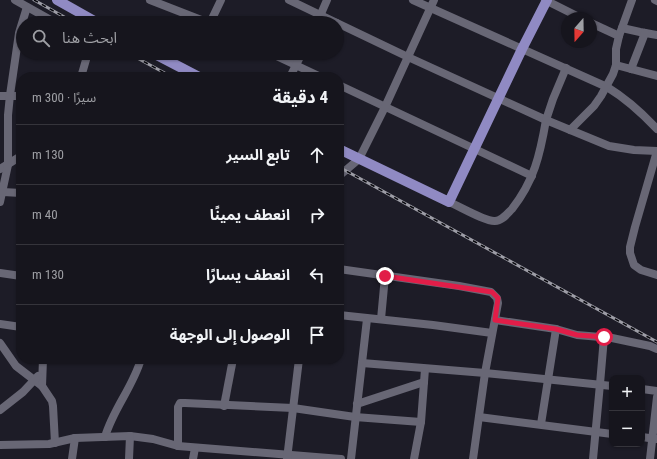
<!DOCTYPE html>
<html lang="ar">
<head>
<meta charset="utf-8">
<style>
	:root { --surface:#16151d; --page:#1f1e26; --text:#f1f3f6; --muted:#9e9fa4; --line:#35343b }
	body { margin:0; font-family:"Roboto Condensed","Noto Sans Arabic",sans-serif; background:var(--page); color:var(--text); direction:rtl }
	.controls { position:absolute; right:12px; bottom:12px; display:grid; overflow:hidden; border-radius:8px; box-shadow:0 1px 3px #0004 }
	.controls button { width:36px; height:36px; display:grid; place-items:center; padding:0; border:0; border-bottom:1px solid var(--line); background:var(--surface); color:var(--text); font:20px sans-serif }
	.compass { position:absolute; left:561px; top:12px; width:36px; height:36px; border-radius:50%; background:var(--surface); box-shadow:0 1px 3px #0004; rotate:200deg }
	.stop { position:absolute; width:12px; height:12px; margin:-9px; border:3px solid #e11d48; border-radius:50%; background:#fff }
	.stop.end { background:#e11d48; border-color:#fff; box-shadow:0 1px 4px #0008 }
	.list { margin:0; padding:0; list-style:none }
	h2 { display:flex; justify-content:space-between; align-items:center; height:52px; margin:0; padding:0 16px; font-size:17px }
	h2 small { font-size:13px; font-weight:400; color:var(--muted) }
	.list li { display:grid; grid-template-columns:26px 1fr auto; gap:12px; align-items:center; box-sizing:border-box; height:60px; padding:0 16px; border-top:1px solid var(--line) }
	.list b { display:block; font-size:15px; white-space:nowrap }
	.list em { font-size:13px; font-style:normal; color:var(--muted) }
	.icon { flex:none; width:22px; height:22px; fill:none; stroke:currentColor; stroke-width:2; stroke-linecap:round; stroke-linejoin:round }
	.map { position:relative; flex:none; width:657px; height:459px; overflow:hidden; direction:ltr }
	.search { position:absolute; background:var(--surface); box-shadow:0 1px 3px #0004; left:16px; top:16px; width:328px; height:44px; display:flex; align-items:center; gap:10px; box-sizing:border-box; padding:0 14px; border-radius:22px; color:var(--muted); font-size:15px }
	.panel { position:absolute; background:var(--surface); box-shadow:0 1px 3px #0004; left:16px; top:72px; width:328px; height:292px; border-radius:16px; direction:rtl }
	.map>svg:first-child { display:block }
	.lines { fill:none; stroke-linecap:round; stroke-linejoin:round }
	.minor { stroke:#686775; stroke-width:8 }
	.major { stroke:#908ac3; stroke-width:10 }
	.rail-casing { stroke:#9d9da6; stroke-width:3 }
	.rail { stroke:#07070c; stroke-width:1.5; stroke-dasharray:4.5; stroke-linecap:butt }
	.route { stroke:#e11d48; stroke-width:5 }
</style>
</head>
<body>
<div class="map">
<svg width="657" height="459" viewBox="0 0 657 459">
	<rect width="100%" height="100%" fill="#1d1c27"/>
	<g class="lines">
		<g class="minor">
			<polyline points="15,0 56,23"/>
			<polyline points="150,0 209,23"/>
			<polyline points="289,0 337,23"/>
			<path d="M413,0L607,87C625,98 642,113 657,129"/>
			<polyline points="545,0 581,18"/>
			<polyline points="655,0 657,1"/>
			<polyline points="210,23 221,0"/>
			<polyline points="317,23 327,0"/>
			<polyline points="337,23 408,57 546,120 553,99 566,68"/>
			<polyline points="591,23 619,36"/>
			<polyline points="622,28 640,32 657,35"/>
			<polyline points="270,53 321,77"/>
			<polyline points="170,62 174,53"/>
			<polyline points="616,65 657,76"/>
			<polyline points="631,69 645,33"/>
			<polyline points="81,77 88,53"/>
			<polyline points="290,77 302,53"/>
			<polyline points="339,85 532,176"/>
			<polyline points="0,96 21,96"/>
			<polyline points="570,130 594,106 601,96 613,74 616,65 616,49 619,36 632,0"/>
			<polyline points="657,151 635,227 630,247 630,253 634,265 641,270 657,275"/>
			<polyline points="0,169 21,156"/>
			<polyline points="339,176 359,159 385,107 434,0"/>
			<polyline points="3,192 21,193"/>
			<polyline points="0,202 8,165 8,115 10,95 19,33 27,7"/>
			<path d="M449,202C459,206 486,222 495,221C502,221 507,214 512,209C534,181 540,155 546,120L609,146L634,150L657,151"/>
			<polyline points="339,269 459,286 491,292 497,298 498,303 485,373 473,459"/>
			<polyline points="0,273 21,276"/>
			<polyline points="339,315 433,325 492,333"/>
			<polyline points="381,319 385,276"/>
			<polyline points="495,320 556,329 577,335 612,338 650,346 657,349"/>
			<polyline points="0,324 21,327"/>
			<polyline points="0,343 16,366 42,386"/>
			<polyline points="43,359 42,386 52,401 53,406 55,443"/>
			<polyline points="362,363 485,373 612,386"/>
			<polyline points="642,389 657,391"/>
			<polyline points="357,404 424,382"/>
			<polyline points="224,406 233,359"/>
			<polyline points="0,410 23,392 38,376"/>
			<polyline points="479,417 612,434"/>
			<polyline points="541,424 556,329"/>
			<path d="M105,437C113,409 133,387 141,359"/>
			<polyline points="642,437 656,439"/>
			<polyline points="0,445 49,444 75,438 130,436 153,439 178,446 341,459"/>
			<polyline points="178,446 178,407 180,403 185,403 293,408 355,417 421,422"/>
			<polyline points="72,459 75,438"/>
			<polyline points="129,459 130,436"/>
			<polyline points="193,459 195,448"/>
			<polyline points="287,459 299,359"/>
			<polyline points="351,459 367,319"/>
			<polyline points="414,459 421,422 425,369"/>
			<polyline points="593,459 600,384 604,337"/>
			<polyline points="650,459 657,397"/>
		</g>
		<g class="major">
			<polyline points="57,0 98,23"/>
			<polyline points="153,53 199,77"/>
			<polyline points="339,149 449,202 522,49 547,0"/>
		</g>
		<g class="rail-casing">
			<g id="rail">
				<polyline points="34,0 75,23"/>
				<polyline points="128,53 172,77"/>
				<polyline points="339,167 657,342"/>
			</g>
		</g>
		<use href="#rail" class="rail"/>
	</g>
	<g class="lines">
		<polyline class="route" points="385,276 492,292 498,298 495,320 556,329 577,335 604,337"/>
	</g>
</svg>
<div class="controls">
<button>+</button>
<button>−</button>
</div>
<svg class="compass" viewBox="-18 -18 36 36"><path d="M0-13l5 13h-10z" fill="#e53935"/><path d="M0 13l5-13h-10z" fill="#9e9fa4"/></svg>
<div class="stop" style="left:604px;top:337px"></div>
<div class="stop end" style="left:385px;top:276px"></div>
<div class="search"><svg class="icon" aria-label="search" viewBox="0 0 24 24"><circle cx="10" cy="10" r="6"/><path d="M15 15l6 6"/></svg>ابحث هنا</div>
<section class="panel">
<h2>4 دقيقة<small>سيرًا · 300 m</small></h2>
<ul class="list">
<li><svg class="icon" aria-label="ahead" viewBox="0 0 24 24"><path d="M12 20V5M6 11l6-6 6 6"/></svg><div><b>تابع السير</b></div><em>130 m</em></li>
<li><svg class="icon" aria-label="right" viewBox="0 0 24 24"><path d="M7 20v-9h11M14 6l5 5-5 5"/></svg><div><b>انعطف يمينًا</b></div><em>40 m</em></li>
<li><svg class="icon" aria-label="left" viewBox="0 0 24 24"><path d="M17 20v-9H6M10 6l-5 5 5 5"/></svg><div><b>انعطف يسارًا</b></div><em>130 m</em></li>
<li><svg class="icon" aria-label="arrive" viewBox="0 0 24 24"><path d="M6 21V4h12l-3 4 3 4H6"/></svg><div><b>الوصول إلى الوجهة</b></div></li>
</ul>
</section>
</div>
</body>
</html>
